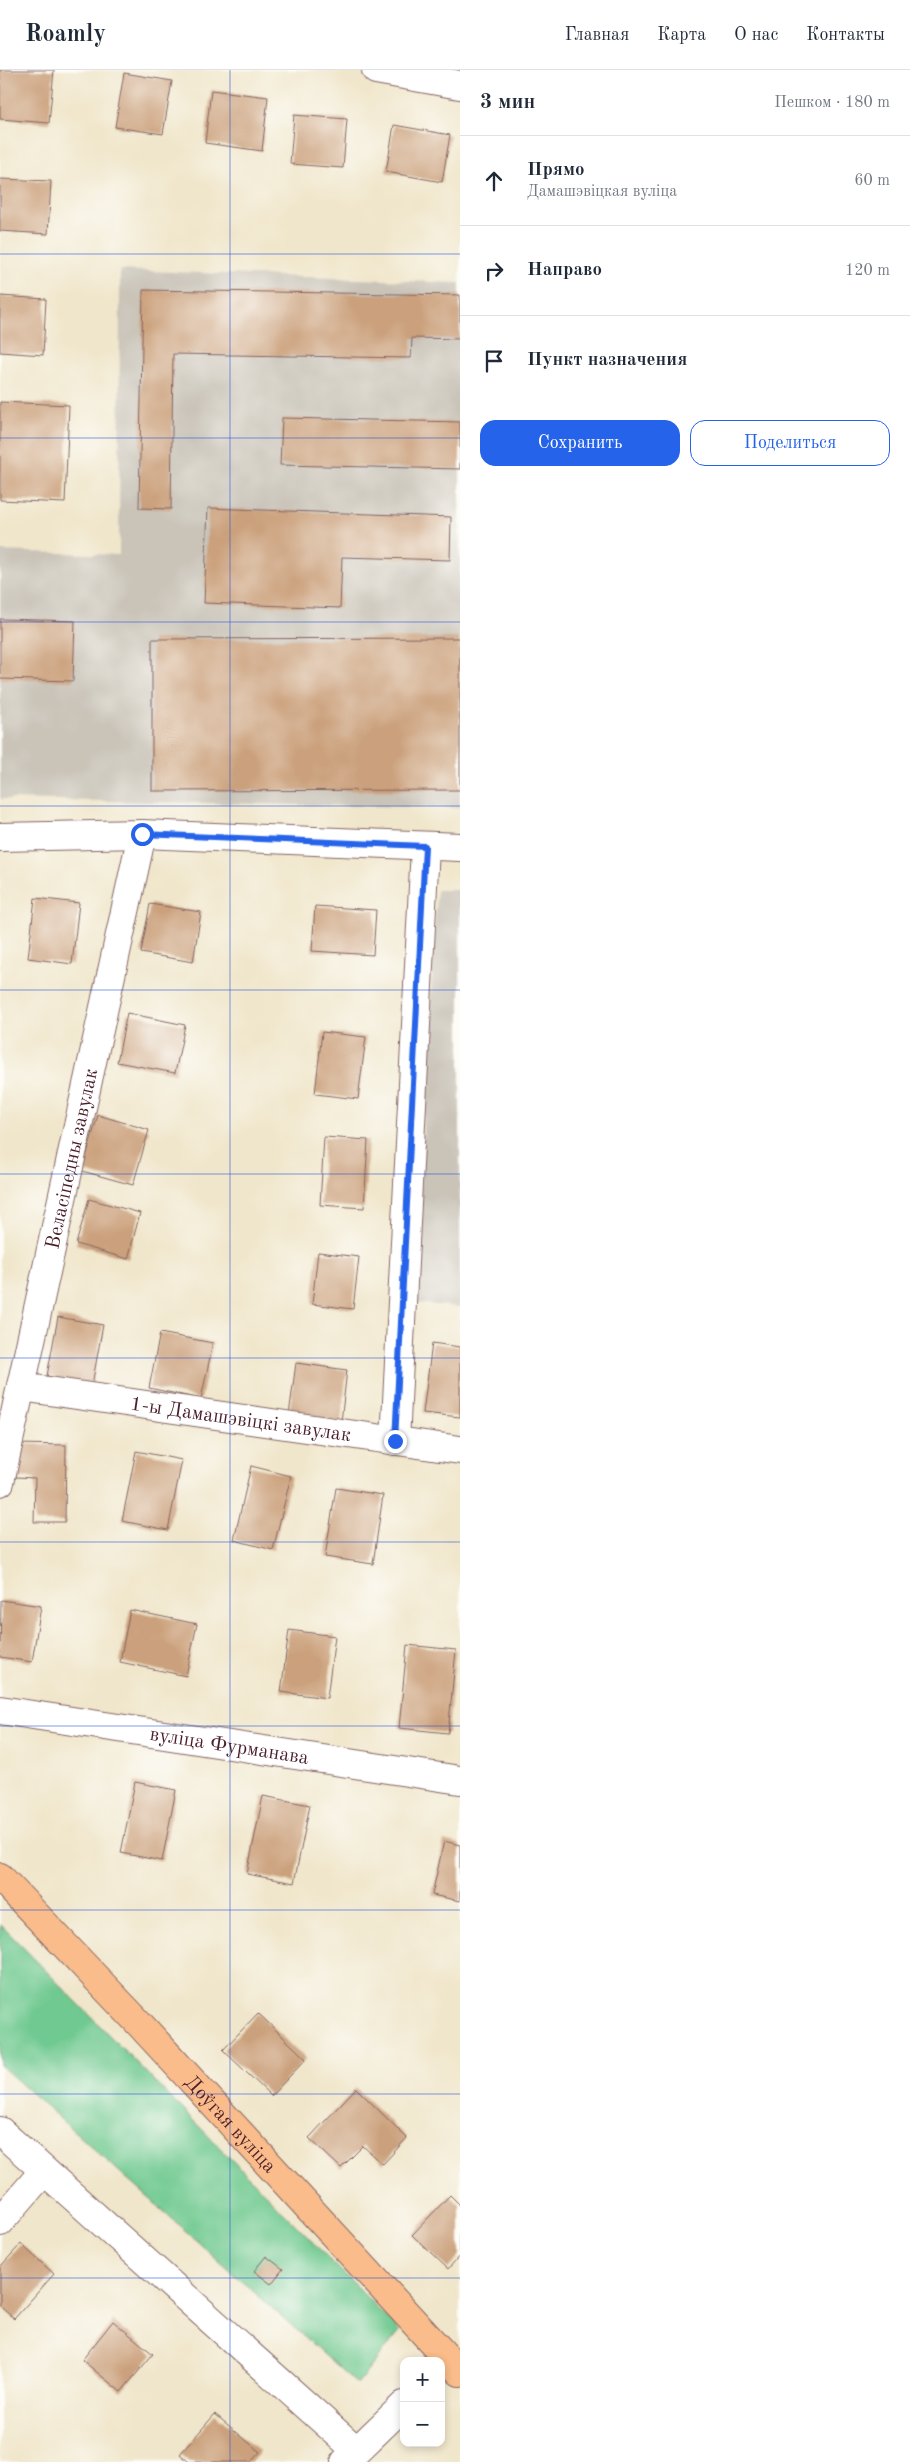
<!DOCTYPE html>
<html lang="ru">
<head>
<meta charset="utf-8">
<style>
	:root { --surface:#fff; --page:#f2f2f3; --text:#1f2937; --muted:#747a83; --line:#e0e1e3; --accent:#2563eb }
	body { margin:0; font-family:"Old Standard TT",serif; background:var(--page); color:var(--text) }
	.controls { position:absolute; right:15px; bottom:15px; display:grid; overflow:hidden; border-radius:10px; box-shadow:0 2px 8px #0003 }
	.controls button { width:45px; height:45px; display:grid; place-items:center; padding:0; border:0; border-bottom:1px solid var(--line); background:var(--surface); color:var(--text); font:25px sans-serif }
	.stop { position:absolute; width:15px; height:15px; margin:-11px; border:4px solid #2563eb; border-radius:50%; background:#fff }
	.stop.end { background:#2563eb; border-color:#fff; box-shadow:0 1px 5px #0008 }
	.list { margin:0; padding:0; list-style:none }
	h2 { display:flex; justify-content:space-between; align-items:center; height:65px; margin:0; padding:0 20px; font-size:21px }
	h2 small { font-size:16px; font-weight:400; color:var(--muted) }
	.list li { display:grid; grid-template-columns:32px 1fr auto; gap:15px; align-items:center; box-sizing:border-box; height:90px; padding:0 20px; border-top:1px solid var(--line) }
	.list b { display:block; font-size:19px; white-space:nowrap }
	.list p { margin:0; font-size:16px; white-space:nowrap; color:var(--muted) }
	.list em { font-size:16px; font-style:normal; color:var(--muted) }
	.actions { display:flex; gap:10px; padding:15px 20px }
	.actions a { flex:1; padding:11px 0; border:1px solid var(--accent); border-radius:15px; text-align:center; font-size:18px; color:var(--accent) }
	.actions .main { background:var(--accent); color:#fff }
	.icon { flex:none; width:28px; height:28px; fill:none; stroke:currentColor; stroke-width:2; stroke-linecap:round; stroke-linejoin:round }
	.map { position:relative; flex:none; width:460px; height:2392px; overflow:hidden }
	header { display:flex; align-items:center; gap:30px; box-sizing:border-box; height:70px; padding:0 25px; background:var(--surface); border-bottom:1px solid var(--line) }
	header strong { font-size:24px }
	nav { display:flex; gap:28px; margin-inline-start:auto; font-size:18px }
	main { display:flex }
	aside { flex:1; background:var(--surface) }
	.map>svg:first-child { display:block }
	.industrial { fill:#c9c3b8 }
	.green { fill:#6fc990; stroke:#5c745e }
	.building { fill:#cba07b }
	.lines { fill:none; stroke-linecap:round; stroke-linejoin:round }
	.minor-casing { stroke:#846563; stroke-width:30 }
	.major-casing { stroke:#846563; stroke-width:30 }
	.minor { stroke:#fff; stroke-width:28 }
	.major { stroke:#f9bc8a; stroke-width:28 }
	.route { stroke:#2563eb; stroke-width:6 }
	.grid { fill:none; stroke:#1d4ed8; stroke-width:1; stroke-opacity:0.55 }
	.labels { text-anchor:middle; stroke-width:5; stroke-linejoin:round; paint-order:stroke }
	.street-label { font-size:20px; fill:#4a1f2b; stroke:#fdfcf7 }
</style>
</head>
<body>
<header>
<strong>Roamly</strong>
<nav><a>Главная</a><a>Карта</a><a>О нас</a><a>Контакты</a></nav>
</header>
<main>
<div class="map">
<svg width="460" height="2392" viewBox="0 0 460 2392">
	<rect width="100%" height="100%" fill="#fdfcf7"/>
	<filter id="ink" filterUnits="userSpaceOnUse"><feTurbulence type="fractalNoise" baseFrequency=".02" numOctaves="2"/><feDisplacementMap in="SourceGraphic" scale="10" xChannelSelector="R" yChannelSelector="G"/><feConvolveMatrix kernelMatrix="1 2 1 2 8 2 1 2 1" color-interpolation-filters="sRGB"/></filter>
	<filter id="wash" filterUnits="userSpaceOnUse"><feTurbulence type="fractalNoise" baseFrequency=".0096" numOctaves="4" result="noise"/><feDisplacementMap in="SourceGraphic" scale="20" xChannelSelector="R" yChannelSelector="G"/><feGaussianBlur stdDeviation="1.12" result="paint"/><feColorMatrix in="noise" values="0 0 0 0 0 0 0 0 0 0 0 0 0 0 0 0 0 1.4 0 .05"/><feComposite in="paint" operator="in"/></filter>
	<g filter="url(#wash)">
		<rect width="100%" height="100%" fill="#f0e6cb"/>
		<g class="industrial">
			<polygon points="120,200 460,213 460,738 0,729 0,481 119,485"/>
			<polygon points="437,820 460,820 460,1237 413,1233"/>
		</g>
		<polygon class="green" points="0,1854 400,2261 357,2314 0,1995"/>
		<g id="blocks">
			<g class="building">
				<polygon points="0,0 54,0 49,53 0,49"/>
				<polygon points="124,3 172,11 163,64 115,57"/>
				<polygon points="211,20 268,27 262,81 205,73"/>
				<polygon points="294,45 347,49 343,98 290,94"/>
				<polygon points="394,55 450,65 442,112 386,102"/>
				<polygon points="0,109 51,111 48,164 0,161"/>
				<polygon points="143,220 460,225 460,269 412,268 411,288 173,284 171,439 139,438"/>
				<polygon points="0,226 46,229 43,285 0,282"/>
				<polygon points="0,332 69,335 65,433 0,430"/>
				<polygon points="282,348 460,352 460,399 280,395"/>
				<polygon points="208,438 451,447 450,490 342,487 340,538 204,533"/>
				<polygon points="0,549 75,551 73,611 0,609"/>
				<polygon points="460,568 460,720 152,721 152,569"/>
				<polygon points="35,828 79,833 72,894 28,888"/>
				<polygon points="150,834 201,842 193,892 141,883"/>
				<polygon points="315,836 376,840 373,885 312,881"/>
				<polygon points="127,943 185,955 175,1003 117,992"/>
				<polygon points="322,962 366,967 358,1029 315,1024"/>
				<polygon points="98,1045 149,1060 133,1115 82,1101"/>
				<polygon points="324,1067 368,1070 364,1138 320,1135"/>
				<polygon points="89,1129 140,1143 128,1189 76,1174"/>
				<polygon points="318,1182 359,1187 353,1239 312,1234"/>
				<polygon points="58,1247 103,1255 92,1315 47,1306"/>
				<polygon points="160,1263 213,1273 201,1329 149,1318"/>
				<polygon points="432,1273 460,1277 460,1347 423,1343"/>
				<polygon points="296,1293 347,1300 341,1352 289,1345"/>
				<polygon points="17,1374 66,1375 65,1452 34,1452 35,1408 16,1407"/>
				<polygon points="136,1381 182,1390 168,1460 122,1451"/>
				<polygon points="251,1396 291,1406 273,1480 234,1470"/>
				<polygon points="336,1418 383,1425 373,1494 325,1487"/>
				<polygon points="1,1530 41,1536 32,1592 0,1587"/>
				<polygon points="130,1540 197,1554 186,1606 120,1592"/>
				<polygon points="289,1560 335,1566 327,1628 281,1622"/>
				<polygon points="407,1575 456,1580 448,1663 399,1658"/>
				<polygon points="135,1712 176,1720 162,1791 121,1783"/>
				<polygon points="263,1726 310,1735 294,1813 247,1804"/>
				<polygon points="444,1771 460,1775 460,1831 432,1825"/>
				<polygon points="258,1943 306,1989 271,2026 223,1980"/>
				<polygon points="356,2018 407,2068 383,2094 363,2076 341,2098 309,2068"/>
				<polygon points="450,2125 460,2135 460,2185 448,2199 412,2165"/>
				<polygon points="21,2174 54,2204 14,2249 0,2236 0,2197"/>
				<polygon points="266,2186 283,2199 271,2214 254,2201"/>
				<polygon points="113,2251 153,2284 121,2322 82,2290"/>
				<polygon points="215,2344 260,2382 251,2392 189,2392 180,2384"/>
			</g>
		</g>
	</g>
	<g filter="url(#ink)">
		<use href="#blocks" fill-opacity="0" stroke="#846563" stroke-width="1"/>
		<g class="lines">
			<g class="minor-casing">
				<g id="minor">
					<polyline points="376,0 460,15"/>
					<polyline points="0,767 142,764 460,777"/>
					<path id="s1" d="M21,1317L460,1380"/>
					<polyline points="395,1371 425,777"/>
					<path id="s2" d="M0,1412L142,764"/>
					<path id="s3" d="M0,1640L460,1710"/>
					<polyline points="0,2061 356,2380"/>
					<polyline points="0,2152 43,2102"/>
					<polyline points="345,2392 404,2335"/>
				</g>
			</g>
			<g class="major-casing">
				<g id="major">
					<path id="s4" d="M0,1807L135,1949L460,2302"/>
				</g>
			</g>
			<use href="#minor" class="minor"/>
			<use href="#major" class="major"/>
		</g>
	</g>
	<g class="lines" filter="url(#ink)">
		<polyline class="route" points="142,764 425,776 395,1371"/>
	</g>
	<path class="grid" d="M230,0V2392M0,184H460M0,368H460M0,552H460M0,736H460M0,920H460M0,1104H460M0,1288H460M0,1472H460M0,1656H460M0,1840H460M0,2024H460M0,2208H460"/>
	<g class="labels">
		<g class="street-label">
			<text dy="7" stroke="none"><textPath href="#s2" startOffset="331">Веласіпедны завулак</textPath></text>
			<text dy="7" stroke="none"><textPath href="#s1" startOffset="222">1-ы Дамашэвіцкі завулак</textPath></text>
			<text dy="7" stroke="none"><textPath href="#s3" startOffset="232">вуліца Фурманава</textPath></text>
			<text dy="7" stroke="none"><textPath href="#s4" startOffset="338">Доўгая вуліца</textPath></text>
		</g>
	</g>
</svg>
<div class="controls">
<button>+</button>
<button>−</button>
</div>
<div class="stop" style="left:142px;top:764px"></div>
<div class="stop end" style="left:395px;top:1371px"></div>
</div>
<aside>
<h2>3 мин<small>Пешком · 180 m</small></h2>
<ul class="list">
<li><svg class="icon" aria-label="ahead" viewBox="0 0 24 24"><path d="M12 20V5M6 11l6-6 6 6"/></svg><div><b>Прямо</b><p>Дамашэвіцкая вуліца</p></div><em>60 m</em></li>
<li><svg class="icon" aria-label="right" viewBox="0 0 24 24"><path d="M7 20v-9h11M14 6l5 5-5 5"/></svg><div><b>Направо</b></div><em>120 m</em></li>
<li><svg class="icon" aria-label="arrive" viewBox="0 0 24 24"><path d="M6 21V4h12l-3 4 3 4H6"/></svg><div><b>Пункт назначения</b></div></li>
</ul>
<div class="actions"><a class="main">Сохранить</a><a>Поделиться</a></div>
</aside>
</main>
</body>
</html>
